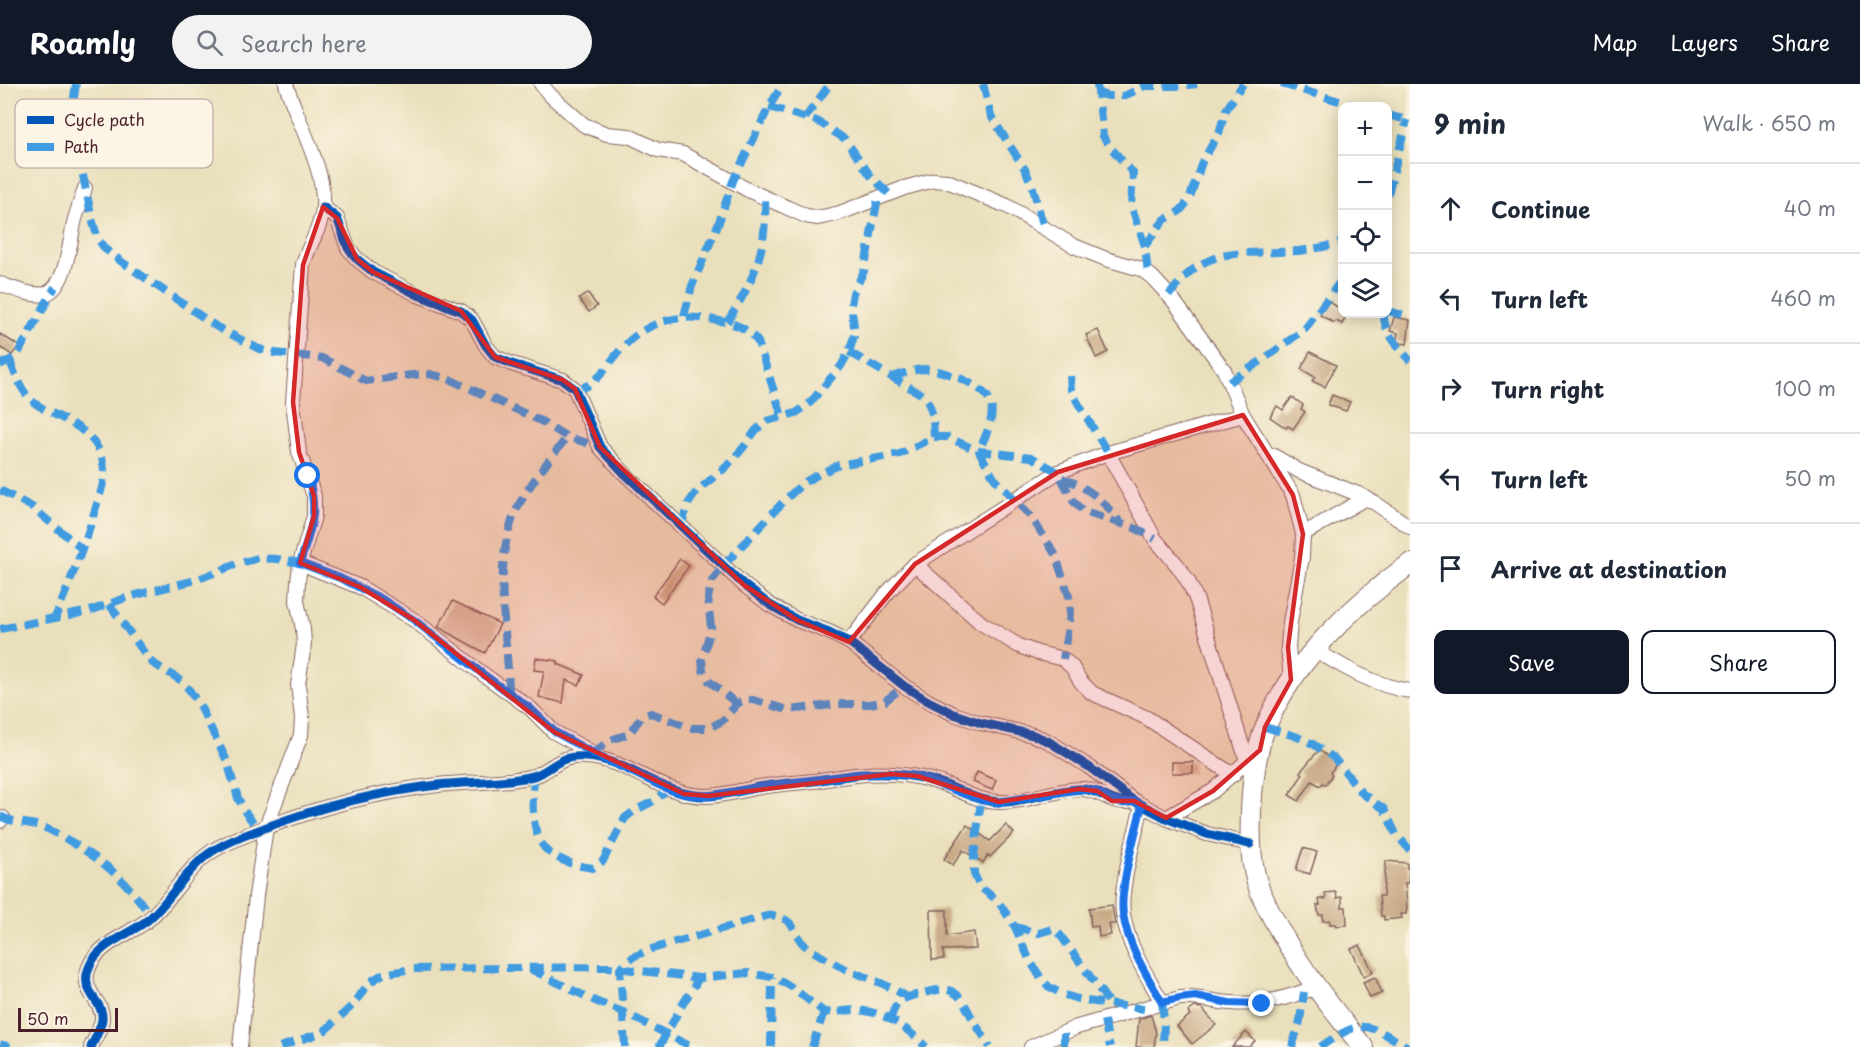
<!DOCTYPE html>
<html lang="en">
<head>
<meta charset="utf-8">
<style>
	:root { --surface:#fff; --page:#f2f2f3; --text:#1f2937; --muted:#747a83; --line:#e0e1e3; --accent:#111827 }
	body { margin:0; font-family:"Playpen Sans",sans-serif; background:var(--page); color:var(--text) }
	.controls { position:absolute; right:18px; top:18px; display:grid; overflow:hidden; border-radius:12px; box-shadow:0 3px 15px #0003 }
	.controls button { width:54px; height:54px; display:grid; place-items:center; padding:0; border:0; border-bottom:2px solid var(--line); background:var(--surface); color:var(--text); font:30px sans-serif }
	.scale { position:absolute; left:18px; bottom:15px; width:100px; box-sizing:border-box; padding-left:6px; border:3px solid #4a1f2b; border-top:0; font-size:16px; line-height:21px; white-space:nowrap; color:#4a1f2b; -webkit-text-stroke:4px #fcf5e5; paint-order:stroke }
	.stop { position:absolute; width:18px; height:18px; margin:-14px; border:4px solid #1a73e8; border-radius:50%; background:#fff }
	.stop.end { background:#1a73e8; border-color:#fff; box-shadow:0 2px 6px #0008 }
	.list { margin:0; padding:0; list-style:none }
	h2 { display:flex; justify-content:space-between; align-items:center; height:78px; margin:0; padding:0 24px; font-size:26px }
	h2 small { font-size:20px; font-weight:400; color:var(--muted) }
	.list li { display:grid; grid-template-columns:39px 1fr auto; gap:18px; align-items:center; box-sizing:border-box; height:90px; padding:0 24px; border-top:2px solid var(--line) }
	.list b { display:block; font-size:22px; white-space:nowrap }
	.list em { font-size:20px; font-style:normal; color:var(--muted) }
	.actions { display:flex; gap:12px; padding:18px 24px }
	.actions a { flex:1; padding:14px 0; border:2px solid var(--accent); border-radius:12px; text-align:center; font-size:21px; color:var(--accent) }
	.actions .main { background:var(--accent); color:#fff }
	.icon { flex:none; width:33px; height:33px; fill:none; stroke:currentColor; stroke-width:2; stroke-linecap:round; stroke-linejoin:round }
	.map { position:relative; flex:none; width:1410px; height:963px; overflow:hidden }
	header { display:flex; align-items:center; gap:36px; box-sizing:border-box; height:84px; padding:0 30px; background:var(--accent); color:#fff }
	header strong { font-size:28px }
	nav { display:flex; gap:33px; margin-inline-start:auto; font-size:21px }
	.search { width:420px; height:54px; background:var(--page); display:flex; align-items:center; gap:15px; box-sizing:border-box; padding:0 21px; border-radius:33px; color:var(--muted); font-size:22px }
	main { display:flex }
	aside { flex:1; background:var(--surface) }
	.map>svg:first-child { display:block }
	.building { fill:#c8a985 }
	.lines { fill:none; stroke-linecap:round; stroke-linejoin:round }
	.street-casing { stroke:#82625d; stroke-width:16 }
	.secondary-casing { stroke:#82625d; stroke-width:22 }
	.street { stroke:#fff; stroke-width:14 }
	.secondary { stroke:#fff; stroke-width:20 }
	.quiet { stroke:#409be1; stroke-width:8; stroke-dasharray:15 8; stroke-linecap:butt }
	.cycleway-casing { stroke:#fcf5e5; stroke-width:13 }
	.cycleway { stroke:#0057b8; stroke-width:9 }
	.route { stroke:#1a73e8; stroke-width:8 }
	.marked { fill:#d62828; fill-opacity:0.2; stroke:#d62828; stroke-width:4.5; stroke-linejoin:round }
	.key { fill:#fcf5e5; stroke:#c7b5ad; stroke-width:1.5 }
	.key-label { font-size:16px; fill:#4a1f2b }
</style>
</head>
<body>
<header>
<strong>Roamly</strong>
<div class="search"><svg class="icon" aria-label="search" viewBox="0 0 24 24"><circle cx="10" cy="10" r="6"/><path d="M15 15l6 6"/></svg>Search here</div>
<nav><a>Map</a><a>Layers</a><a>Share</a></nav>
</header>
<main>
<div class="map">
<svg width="1410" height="963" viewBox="0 0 1410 963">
	<rect width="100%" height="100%" fill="#fcf5e5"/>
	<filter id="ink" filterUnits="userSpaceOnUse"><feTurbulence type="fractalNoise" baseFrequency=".0167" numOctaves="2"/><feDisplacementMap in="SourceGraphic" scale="12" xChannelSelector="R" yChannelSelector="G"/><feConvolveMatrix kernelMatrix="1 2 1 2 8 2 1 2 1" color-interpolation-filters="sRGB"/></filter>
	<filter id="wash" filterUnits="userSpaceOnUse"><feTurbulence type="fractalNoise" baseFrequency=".008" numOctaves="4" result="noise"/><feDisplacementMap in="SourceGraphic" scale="24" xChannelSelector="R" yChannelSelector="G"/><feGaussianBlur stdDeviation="1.35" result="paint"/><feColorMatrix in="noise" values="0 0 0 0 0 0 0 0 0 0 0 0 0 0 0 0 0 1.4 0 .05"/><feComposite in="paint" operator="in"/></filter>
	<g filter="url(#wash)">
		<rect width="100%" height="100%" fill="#e9dfbb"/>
		<g id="blocks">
			<g class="building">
				<polygon points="588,209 597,222 589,228 579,215"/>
				<polygon points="1328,217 1342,226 1342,230 1348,230 1342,240 1336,237 1334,239 1320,231"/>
				<polygon points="1394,233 1410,236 1407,260 1396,258 1398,249 1390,247"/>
				<polygon points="1098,246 1108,268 1096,274 1086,251"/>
				<polygon points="0,250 19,262 12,271 0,263"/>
				<polygon points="1310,268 1336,281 1325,303 1312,297 1315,293 1301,285"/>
				<polygon points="1332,311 1350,318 1346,327 1328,321"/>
				<polygon points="1292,313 1303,321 1301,325 1305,328 1293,345 1288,342 1286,344 1270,333 1277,322 1283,326"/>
				<polygon points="680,475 689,482 662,519 653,512"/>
				<polygon points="453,517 500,540 485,569 438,543"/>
				<polygon points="536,574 558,577 558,580 584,591 579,601 566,596 563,619 539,613 544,587 534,586"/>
				<polygon points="1319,666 1337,679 1330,689 1332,691 1325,701 1323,699 1320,702 1312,697 1299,717 1289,711 1303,690 1300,688"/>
				<rect x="1172" y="678" width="21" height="11"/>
				<polygon points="977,688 996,696 992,706 973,698"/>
				<polygon points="967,741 990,757 1006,741 1014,749 990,773 988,771 983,779 963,766 953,781 944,775"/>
				<polygon points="1303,764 1317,768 1310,790 1296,786"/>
				<polygon points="1386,777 1407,779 1407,784 1409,784 1408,799 1405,799 1407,823 1406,830 1401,830 1402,834 1384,836 1384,832 1381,832 1379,812 1383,812"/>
				<polygon points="1336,808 1337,814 1342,813 1342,823 1346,823 1347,841 1336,842 1336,840 1330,840 1330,836 1323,837 1323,831 1319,831 1317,821 1320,821 1319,815 1326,815 1325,809"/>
				<polygon points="1112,821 1115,840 1109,840 1111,851 1099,853 1098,842 1091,843 1089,824"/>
				<polygon points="931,826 947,826 947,852 974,848 976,865 943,866 944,875 932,876"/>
				<polygon points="1360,861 1373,888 1364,893 1351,865"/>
				<polygon points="1375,893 1382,909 1370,914 1363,898"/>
				<polygon points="1195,923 1202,924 1216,941 1192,960 1177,942 1190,931 1188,928"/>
				<polygon points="1151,931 1156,949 1154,963 1136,963 1139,935"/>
				<polygon points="1246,948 1255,957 1249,963 1232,963"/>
			</g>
		</g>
	</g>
	<g filter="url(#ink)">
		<use href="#blocks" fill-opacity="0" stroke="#82625d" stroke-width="1.5"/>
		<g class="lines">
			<g class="street-casing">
				<g id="street">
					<polyline points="541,0 550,11 584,41 607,50 629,52 658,66 683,70 748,106 806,132 818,134 840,129 904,104 934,96 947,97 1007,122 1074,162 1106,175 1141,185 1152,193 1173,216 1224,286 1243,331 1293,411 1303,450 1302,473 1290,538 1288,563 1291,596"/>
					<polyline points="323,123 337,134 348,164 357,175 373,188 418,211 461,227 472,236 486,262 495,273 512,280 563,296 575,305 600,363 624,389 744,501 770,521 797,536 829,548 849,558 904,602 928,617 954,630 981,639 1033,651 1048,657 1089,683 1134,717 1166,734 1207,750 1250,760"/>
					<path d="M0,200C12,204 32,213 45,210C67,204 70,154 75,135C78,125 82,114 85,104"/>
					<polyline points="1108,369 1155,455 1178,482 1188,497 1196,514 1247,677"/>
					<polyline points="1272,371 1299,387 1358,410 1375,419 1410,443"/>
					<polyline points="1303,450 1366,414"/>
					<polyline points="300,479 360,503 414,536 483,590 530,624 554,648 597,671"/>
					<polyline points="915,480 981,539 1019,562 1038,569 1063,575 1072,583 1081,598 1092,609 1147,634 1233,691"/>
					<polyline points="849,558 887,509 915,480 1058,388 1108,369 1243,331"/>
					<path d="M1315,566C1345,584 1375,602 1410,607"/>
					<path d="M1142,721C1136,750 1119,802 1123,830C1128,863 1146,890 1162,918"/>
					<polyline points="1166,734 1213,707 1254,671"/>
					<polyline points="0,737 3,734"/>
					<path d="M91,963C95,955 101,944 102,935C104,915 76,908 91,879C102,858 131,850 149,835C172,815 186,785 211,768C228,757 248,750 267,743C322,722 379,708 438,701C465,698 491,699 517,695C525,694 534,693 541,689C559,679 563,671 585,673C629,675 659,711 705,712C723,712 742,706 760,703C778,700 796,699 814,697C840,693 866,688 893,690C909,691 925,694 941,699C960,706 977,717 998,718C1027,719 1055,704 1083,705C1104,707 1111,722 1134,717"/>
					<path d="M240,963L256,812L266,743L301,651L302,634L298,601L304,560L303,545L297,517L298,498L300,479L314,432V412L299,368L293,318L303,181C308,161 321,146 323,124C326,85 297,38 286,0"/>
					<path d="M1031,963L1077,943L1180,914C1198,912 1213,918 1231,919C1260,922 1289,914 1316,903"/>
				</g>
			</g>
			<g class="secondary-casing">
				<path id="secondary" d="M1363,963C1324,915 1285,865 1260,807C1250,782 1250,753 1251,727C1252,702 1256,665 1266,642C1293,577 1354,520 1410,480"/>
			</g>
			<use href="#street" class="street"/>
			<use href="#secondary" class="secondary"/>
			<g class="quiet">
				<polyline points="76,0 72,26 74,48 92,135 98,155 105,165 122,178 217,243 259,265 275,269 322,274 366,297 412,291 429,290 447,294 541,337 567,353 600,363"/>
				<polyline points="983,0 991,32 1026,87 1033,104 1044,144"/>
				<polyline points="1097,0 1103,52 1111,64 1133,89 1131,121 1145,162 1148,190"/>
				<polyline points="1281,0 1356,22"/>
				<polyline points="1098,9 1108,12 1124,12 1145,2 1177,2 1197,0"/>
				<polyline points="769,23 817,37 845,55 870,91 889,110"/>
				<polyline points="1388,31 1410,37"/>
				<polyline points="805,34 830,0"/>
				<polyline points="1388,110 1407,36"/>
				<polyline points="1145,162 1164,136 1180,127 1189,116 1202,78 1219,49 1226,26 1243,0"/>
				<path d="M1169,211C1179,199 1189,186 1203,179C1227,167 1252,169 1277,168C1299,168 1322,164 1342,158"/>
				<polyline points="1388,227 1410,233"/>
				<path d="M1384,230C1383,248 1399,263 1410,277"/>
				<polyline points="684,232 692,202 719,138 733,97 769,23 783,0"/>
				<path d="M727,238C755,195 767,166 765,114"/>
				<path d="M849,268L921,310C934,322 933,336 934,353"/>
				<path d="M10,277C27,322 32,318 71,339C89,349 103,364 104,386C105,398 99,414 95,426C84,463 70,498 55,534"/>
				<polyline points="0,281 16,273 55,203"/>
				<polyline points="1070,292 1071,306 1075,314 1108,369"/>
				<path d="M892,293C902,290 912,286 924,285C941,285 983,300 990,317C996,333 985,352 979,367L994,394L1032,434L1055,470L1069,512L1070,530L1063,575"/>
				<polyline points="1229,298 1261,277 1305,245 1342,195"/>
				<path d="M575,305C594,303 602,289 613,275C639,240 672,228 714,236C733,239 746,242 758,258L782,332"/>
				<path d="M1062,394C1090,404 1101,415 1120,438"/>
				<polyline points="0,406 32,423 83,466"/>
				<polyline points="681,442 688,420 697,407 726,383 743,364 756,346 767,337 796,329 809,320 841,282 849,268 855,249 851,221 853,209 864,187 878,114"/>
				<polyline points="109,520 151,578 182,597 190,607 200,622 227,677 238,714 245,728 259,746"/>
				<polyline points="0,545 90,527 128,513 196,496 237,480 258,474 277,475 300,479"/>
				<path d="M509,608C508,547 489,473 521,417C534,394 551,374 567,353"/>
				<polyline points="737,620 709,597 703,586 702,576 711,544 708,514 712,497 723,482 782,419 803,399 819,390 839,381 900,370 934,353 947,353 979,367 1031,373 1058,388 1073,417 1084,428 1135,444 1155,455"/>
				<polyline points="1265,643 1295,652 1313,660 1334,674 1363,710 1384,725 1396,750 1410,766"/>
				<polyline points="593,669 610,656 629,650 642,632 651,629 692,644 709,644 722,637 737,620 744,616 753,616 788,626 840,620 870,620 885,617 904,602"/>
				<path d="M535,691C531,712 530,754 549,768C561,778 578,782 593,784L603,777L625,734L634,727L654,717L668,705"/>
				<polyline points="981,716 974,772 974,790 980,803 998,817 1015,843 1030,877 1041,894 1049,903 1062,910 1081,916 1144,925"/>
				<path d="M0,732C12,739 27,738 40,742C54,747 66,755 78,762C111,783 129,800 151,833"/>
				<polyline points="1015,843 1039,849 1052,845 1058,848 1110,920"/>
				<polyline points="530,885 595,917 623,928 692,963"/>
				<polyline points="1162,918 1164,937 1163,963"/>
				<path d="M891,934C895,919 901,914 916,911C947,903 955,900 970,930C976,942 984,952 990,963"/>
				<polyline points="1104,936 1110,963"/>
				<polyline points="1064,949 1064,963"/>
				<polyline points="0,960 10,963"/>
				<path d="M280,963L323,948L352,922L370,898L383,890L412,885L609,883L699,894L748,889L772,893L790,902L824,928C835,929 846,926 857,926C886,928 906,943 926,963"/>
				<path d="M625,963L620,885L633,873L648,866L770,831C804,837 788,852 810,865C823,873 837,882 851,887C871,895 889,901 907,913"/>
				<polyline points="659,963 681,923 699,894"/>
				<polyline points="771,963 772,893"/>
				<polyline points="812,963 824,928"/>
				<polyline points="1292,963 1300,937 1304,908"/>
				<path d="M1320,963C1363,934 1364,938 1408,963"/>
			</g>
			<g class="cycleway-casing">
				<g id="cycleway">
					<polyline points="323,123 337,134 348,164 357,175 373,188 418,211 461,227 472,236 486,262 495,273 512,280 563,296 575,305 600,363 624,389 744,501 770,521 797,536 829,548 849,558 904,602 928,617 954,630 981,639 1033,651 1048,657 1089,683 1134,717 1166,734 1207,750 1250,760"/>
					<path d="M91,963C95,955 101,944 102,935C104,915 76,908 91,879C102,858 131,850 149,835C172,815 186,785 211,768C228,757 248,750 267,743C322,722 379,708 438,701C465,698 491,699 517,695C525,694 534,693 541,689C559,679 563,671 585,673C629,675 659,711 705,712C723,712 742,706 760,703C778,700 796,699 814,697C840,693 866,688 893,690C909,691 925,694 941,699C960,706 977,717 998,718C1027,719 1055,704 1083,705C1104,707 1111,722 1134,717"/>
				</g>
			</g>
			<use href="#cycleway" class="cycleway"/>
		</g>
	</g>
	<g class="lines" filter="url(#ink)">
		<path class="route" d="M308,392C319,429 311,444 300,479L340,494L382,515L414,536L483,590L530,624L555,648L602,674L668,705L684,710L708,712L780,700L859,690H891L917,692L981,716L999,718L1079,705L1096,707L1112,717L1124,719L1134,717L1142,721C1136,748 1119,804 1123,830C1128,862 1146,890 1162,918L1180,914L1195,912L1229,919L1262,920"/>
	</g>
	<path class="marked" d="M323,123L337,134L357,175L373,188L461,227L495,273L563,296L575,305L600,363L744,501L797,536L849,558L915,480L1058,388L1243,331L1293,411L1303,450L1288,563L1291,596L1265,643L1260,666L1213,707L1166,734L1134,717H1112L1097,707L1079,705L999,718L917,692L891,690L708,712L684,710L554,648L414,536L360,503L300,479L314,432V412L299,368L293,318L303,181Z"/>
	<rect x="15" y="15" width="198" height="69" rx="9" class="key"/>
	<rect x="27" y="32" width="27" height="8" fill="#0057b8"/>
	<rect x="27" y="59" width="27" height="8" fill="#409be1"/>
	<g class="key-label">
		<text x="64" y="42">Cycle path</text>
		<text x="64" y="69">Path</text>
	</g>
</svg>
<div class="controls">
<button>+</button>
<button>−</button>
<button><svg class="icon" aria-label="locate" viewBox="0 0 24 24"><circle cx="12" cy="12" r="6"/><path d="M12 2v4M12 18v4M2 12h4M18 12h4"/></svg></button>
<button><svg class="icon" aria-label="layers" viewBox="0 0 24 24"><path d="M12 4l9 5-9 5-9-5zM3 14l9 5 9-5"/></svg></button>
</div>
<div class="scale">50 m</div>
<div class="stop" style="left:308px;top:392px"></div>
<div class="stop end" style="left:1262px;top:920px"></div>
</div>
<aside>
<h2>9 min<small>Walk · 650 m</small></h2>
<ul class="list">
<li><svg class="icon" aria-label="ahead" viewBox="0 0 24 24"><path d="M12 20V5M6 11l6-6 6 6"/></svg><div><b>Continue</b></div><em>40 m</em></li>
<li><svg class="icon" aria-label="left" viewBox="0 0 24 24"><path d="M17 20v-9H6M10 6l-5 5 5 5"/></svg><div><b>Turn left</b></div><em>460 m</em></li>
<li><svg class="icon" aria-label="right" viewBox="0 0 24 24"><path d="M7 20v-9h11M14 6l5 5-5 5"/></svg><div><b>Turn right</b></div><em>100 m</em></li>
<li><svg class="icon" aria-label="left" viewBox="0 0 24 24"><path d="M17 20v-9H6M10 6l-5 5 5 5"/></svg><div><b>Turn left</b></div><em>50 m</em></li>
<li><svg class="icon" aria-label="arrive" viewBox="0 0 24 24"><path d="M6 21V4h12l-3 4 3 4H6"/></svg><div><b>Arrive at destination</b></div></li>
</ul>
<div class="actions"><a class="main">Save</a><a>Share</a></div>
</aside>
</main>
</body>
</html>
